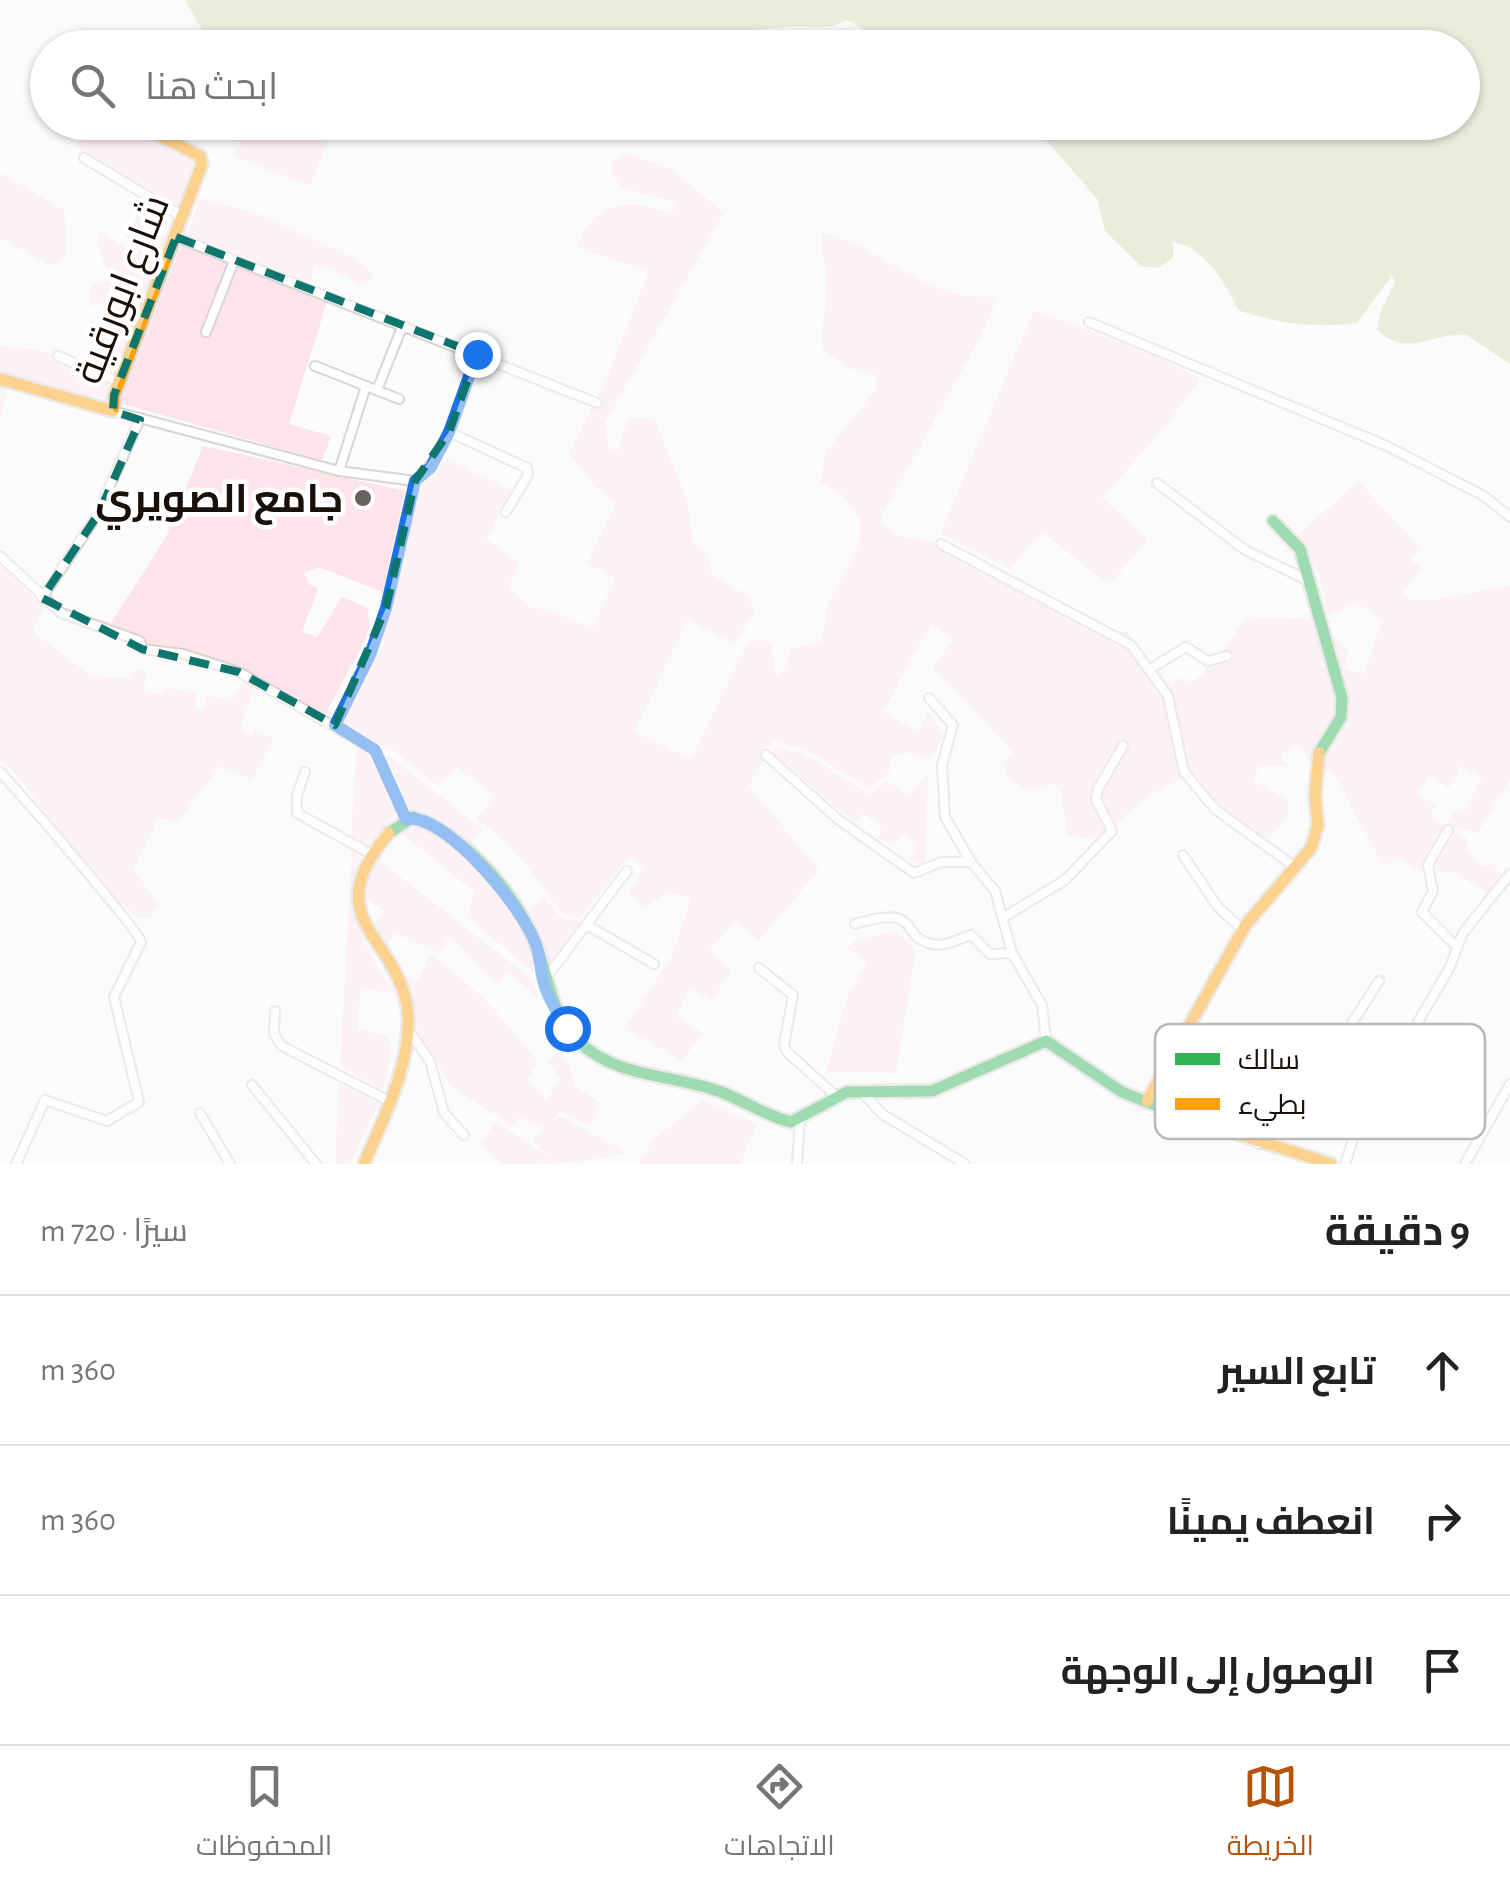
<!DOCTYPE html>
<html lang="ar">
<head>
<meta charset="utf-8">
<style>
	:root { --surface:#fff; --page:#f6f6f6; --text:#222; --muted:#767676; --line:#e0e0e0; --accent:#b45309 }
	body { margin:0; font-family:"Alegreya Sans",Cairo,sans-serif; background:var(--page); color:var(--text); direction:rtl }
	.stop { position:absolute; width:30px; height:30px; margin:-22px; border:8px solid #1a73e8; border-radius:50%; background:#fff }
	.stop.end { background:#1a73e8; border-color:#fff; box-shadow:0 2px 10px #0008 }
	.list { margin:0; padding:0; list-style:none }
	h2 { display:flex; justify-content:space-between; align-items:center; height:130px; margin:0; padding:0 40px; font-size:42px }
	h2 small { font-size:32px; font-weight:400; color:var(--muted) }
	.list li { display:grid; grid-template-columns:65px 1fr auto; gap:30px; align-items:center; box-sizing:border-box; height:150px; padding:0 40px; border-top:2px solid var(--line) }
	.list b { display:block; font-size:38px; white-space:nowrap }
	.list em { font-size:32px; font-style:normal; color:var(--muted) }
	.icon { flex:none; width:55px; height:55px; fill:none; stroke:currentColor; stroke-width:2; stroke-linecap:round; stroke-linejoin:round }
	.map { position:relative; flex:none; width:1510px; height:1164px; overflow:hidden; direction:ltr }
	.search { position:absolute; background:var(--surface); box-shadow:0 2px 8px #0004; left:30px; right:30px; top:30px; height:110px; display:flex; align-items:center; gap:25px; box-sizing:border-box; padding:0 35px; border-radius:55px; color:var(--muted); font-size:38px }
	.sheet { height:580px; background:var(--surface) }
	nav { display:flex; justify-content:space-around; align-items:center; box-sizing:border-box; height:140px; border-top:2px solid var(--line); background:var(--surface); font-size:28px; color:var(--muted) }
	nav a { display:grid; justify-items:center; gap:5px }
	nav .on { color:var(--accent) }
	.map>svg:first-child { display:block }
	.green { fill:#fce4ea }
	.water { fill:#d4dcb6 }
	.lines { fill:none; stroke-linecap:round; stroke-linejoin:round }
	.street-casing { stroke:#d9d5d1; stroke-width:12 }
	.fast-casing { stroke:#d9d5d1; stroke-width:16 }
	.slow-casing { stroke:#d9d5d1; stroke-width:16 }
	.street { stroke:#fefefe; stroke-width:8 }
	.fast { stroke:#30b455; stroke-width:11 }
	.slow { stroke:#ff9f0a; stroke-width:11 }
	.route { stroke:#1a73e8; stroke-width:12 }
	.marked { fill:none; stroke:#0f766e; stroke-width:8; stroke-dasharray:20 12; stroke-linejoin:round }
	.poi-dot { fill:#68625e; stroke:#fff; stroke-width:4 }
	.labels { text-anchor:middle; stroke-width:9; stroke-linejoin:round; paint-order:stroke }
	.street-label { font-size:40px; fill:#19100a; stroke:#fff }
	.poi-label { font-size:40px; font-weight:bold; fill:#19100a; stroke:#fff; text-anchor:end }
	.key { fill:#fff; stroke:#bab7b6; stroke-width:2.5 }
	.key-label { font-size:28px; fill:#19100a }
</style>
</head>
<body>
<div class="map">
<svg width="1510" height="1164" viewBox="0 0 1510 1164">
	<rect width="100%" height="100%" fill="#fbfbfb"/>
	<g class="green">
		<polygon points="331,122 338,124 324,131 327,143 310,186 231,155 242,145 229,139 235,123"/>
		<polygon points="83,123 122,123 194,161 177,207 80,151 77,140 86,125"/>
		<path d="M626,154L670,168L724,213L605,423L609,449L618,450L628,418L654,419L687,499L693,543L707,555L712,575L747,595L755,611L735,643L688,620L634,732L691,759L745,648L758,638L771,643L776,676L784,671L790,650L821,641L828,604L859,544L861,520L843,495L820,482L826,452L877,388L875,374L847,368L822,348C821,320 830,293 825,265C823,253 819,245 823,233C886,248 930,305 998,296L981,336L879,521L900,536L941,544L1101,631H1126L1170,685L1183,677L1188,684L1201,676L1248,617L1312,618L1349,650L1345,669L1364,674L1382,620L1356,603L1328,616L1319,575L1298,535L1358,481L1421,548L1411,560L1422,568L1403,592L1408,599L1433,600L1510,586V780L1478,833L1446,825L1456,809L1464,812L1482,777L1461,766L1449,788L1429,776L1418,795L1436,805L1430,817L1467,838V851L1482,866L1494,864L1505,881L1493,896L1453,872L1420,871L1398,858L1383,866L1334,774L1314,767L1298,744L1280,755L1288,767L1260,766L1253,780L1288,800V817L1263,844L1244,822L1215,809L1190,779C1159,782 1121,816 1103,840L1067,835L1061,794L1054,783L1030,792L1009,779L1002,765L1013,752L933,667L953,640L931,624L883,712L919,732L928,711L944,736L929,761L906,752L891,756L890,771L869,789L808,750L773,741L749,786L819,870L759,941L736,921L710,950L731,971L712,1000L689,988L676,1016L703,1033L682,1061L625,1028L672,956L691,899L668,892L645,907L628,894L645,867L629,857L580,918L560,912C537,876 511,843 476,819L495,795L456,767L438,786L392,749L340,728L387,637L370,655L386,608L412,494L447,459L513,491L486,539L519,563L509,587L532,608L546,609L592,628L616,578L587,564L617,502L596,488L569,454L609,372L649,271L578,248C589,200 632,199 672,213L676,203L623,188L612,175V162Z"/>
		<polygon points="0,173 64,210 67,248 61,262 49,265 0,238"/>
		<polygon points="200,198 258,214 359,260 372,272 373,280 362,285 330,269 314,267 310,283 187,235"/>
		<polygon points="145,201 159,209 150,230 170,239 120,353 97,344 96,325 109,301 89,306 91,286 111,280 97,245 100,232 138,254 125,236"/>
		<polygon points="181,245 327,302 289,424 331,436 322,461 120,403"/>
		<path d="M1034,310L1148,352L1200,378L1170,421L1102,498L1148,539L1111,583C1083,571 1068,547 1040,533L1011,569L940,534Z"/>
		<path d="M0,345C13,351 32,347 51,354L54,348L112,372L104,397L73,396L18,377L6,392L0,421Z"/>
		<path d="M203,446L405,491L383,592L319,567L304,573L309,584L318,589L302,631L317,637L342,597L368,608L370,625L365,640L325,715C262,683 213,660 142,649L139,641L49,613L74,612L111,623L166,537Z"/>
		<path d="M0,565L44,607L32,631L91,676L130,679L133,670L148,671L143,691L163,695L165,688L196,692L195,709L204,710L206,696L232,700L244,681L254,688L240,729L252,736L255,730L274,738L252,780L220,766L178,822L159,817L133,869L160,906L150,918H137C108,889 78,859 54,825C36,801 24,779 0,760Z"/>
		<polygon points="357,744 371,751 397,812 367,847 351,835"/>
		<polygon points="775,748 803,753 870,795 887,781 908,796 928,774 925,865 909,861 917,843 904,835 893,844 880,839 881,825 862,813 855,823 774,754"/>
		<polygon points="384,752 482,829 471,845 444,823 409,809"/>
		<path d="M411,822C443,831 511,897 524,929C530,943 532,960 536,975L467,916L474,892L399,831Z"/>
		<polygon points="352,851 359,856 351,910 373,960 395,993 361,989 357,1029 388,1036 391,1055 383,1090 340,1066"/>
		<polygon points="375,857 533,980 539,999 507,972 496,983 450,936 439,953 395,933 385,947 372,927 385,911 366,899 365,878"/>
		<polygon points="544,897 560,917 582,923 547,969 530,909"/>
		<polygon points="896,931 916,950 896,1073 826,1072 847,997 867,962 847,948 856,940"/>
		<path d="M431,955C472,983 509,1023 538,1063L527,1080L546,1100L561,1078L548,1063L557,1052L569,1064L575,1085L601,1104L591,1125L560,1111L551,1122L561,1116L626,1152C587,1164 545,1164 503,1164L480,1144L496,1122L550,1158L532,1140L544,1128L520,1117L512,1125L452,1088L419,1034L399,971L417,981Z"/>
		<polygon points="339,1083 379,1103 350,1164 335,1164"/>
		<polygon points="703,1100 757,1124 740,1164 638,1164 655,1138"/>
	</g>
	<path class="water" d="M185,0H1510V364L1467,335C1433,332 1407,359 1377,330L1380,313L1395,282L1392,275L1357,323C1314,328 1278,324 1238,310C1224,281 1206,248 1173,242V258L1158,268L1141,266L1105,231L1098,200L1031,123L1462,122V48H966L913,32L876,37L847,20C825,32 810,25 786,27C748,29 714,36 677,46L650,32L575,48H212Z"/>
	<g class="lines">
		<g class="street-casing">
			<g id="street">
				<polyline points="84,158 183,217"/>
				<polyline points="176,237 597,403"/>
				<polyline points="1089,322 1387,446 1484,496 1510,517"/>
				<polyline points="206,332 234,261"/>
				<polyline points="58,356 119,382"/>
				<polyline points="315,366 399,399"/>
				<polyline points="377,390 402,327"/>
				<path d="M113,411L339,471L415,481C451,450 461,398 477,354"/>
				<polyline points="449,432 527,468 528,475 506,512"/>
				<polyline points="339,471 366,386"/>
				<polyline points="1157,483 1245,550 1309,581"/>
				<polyline points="941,544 1131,645 1168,696 1184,772 1215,809 1295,867"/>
				<polyline points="0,556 61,613 140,641 142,649 183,654 239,672 375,750 406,819"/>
				<polyline points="42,598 96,517 140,419"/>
				<polyline points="1150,669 1186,647 1208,661 1227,656"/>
				<polyline points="929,698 953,725 942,765 945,817 971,862 995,891 1012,953 1042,1005 1046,1041"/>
				<polyline points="335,725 370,655 386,608 415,481"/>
				<polyline points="766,755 839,820 914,873 942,862 971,862"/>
				<path d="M0,772C18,791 138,929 141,942L114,997L139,1102L107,1121L45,1100L16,1164"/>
				<polyline points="305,772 297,795 297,813 371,854"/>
				<polyline points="1448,830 1428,865 1433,891 1422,912 1456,946"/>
				<polyline points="1183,855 1218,907 1243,930"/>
				<polyline points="1004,917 1065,880 1112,831 1096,799 1098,789 1123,746"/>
				<path d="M855,924C923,903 898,937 932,944C947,947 958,939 971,935L990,954L1012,953"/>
				<polyline points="587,925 654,964"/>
				<polyline points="759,968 793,995 784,1045 787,1052 835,1095"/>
				<polyline points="546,978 627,871"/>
				<polyline points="275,1011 274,1034 282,1046 387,1100"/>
				<polyline points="409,1031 430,1061 444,1113 464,1135"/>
				<polyline points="252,1085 316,1164"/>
				<polyline points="863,1093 882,1114 965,1164"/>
				<polyline points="200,1113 230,1164"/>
				<polyline points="1258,1144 1329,1059 1379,981"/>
				<polyline points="797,1164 800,1120"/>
				<polyline points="1345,1164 1358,1124 1449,969 1463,933 1510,874"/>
				<polyline points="1465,1164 1510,1084"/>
			</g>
		</g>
		<g class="fast-casing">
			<g id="fast">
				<polyline points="1273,521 1300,549 1342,698 1341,717 1319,753"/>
				<path d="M389,833L413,817C469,838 520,897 539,953C550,985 553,1017 579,1042C618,1079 674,1074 721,1092C745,1101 766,1116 791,1122L847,1092L932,1091L1046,1041L1122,1092L1179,1115"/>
			</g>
		</g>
		<g class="slow-casing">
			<g id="slow">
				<polyline points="0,379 113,411 114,395 202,164 200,156 132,122"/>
				<polyline points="1147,1101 1245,926 1311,848 1318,825 1315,796 1319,753"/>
				<polyline points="1179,1115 1331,1164"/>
				<path d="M364,1164C383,1119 411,1065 408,1015C402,936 313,922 389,833"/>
			</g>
		</g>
		<use href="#street" class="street"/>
		<use href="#fast" class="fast"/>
		<use href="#slow" class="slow"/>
	</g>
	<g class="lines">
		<path class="route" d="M477,354L449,432L431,467L415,481L386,608L370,655L335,725L375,750L406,819C445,812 522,908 535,942C540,954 540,967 543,980C547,997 558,1013 567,1028"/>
	</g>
	<path d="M0 0H1510V1164H0ZM176,237L477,354L449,432L415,481L386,608L335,725L239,672L142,649L42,598L99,513L140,420L113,411L114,395Z" fill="#fbfbfb" fill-opacity=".55" fill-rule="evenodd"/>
	<path class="marked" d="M176,237L477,354L449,432L415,481L386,608L335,725L239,672L142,649L42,598L99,513L140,420L113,411L114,395Z"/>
	<circle class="poi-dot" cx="363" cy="498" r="10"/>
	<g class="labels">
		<g class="street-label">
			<text transform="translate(121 289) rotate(-69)" y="14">شارع ابورقية</text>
		</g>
		<g class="poi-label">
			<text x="343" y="512">جامع الصويري</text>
		</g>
	</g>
	<rect x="1155" y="1024" width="330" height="115" rx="15" class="key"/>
	<rect x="1175" y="1053" width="45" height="12" fill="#30b455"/>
	<rect x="1175" y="1098" width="45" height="12" fill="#ff9f0a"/>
	<g class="key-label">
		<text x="1238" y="1069">سالك</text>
		<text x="1238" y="1114">بطيء</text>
	</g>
</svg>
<div class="stop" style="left:567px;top:1028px"></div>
<div class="stop end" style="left:477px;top:354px"></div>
<div class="search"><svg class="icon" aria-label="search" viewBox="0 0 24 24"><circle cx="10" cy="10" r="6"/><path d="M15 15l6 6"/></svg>ابحث هنا</div>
</div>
<section class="sheet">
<h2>9 دقيقة<small>سيرًا · 720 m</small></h2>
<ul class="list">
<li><svg class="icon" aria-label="ahead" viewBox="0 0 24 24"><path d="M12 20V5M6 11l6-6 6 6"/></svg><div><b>تابع السير</b></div><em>360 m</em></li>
<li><svg class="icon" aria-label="right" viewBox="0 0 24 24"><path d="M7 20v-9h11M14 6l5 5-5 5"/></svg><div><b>انعطف يمينًا</b></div><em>360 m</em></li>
<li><svg class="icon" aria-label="arrive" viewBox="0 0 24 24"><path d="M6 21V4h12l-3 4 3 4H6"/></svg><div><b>الوصول إلى الوجهة</b></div></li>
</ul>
</section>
<nav>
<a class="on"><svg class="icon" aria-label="map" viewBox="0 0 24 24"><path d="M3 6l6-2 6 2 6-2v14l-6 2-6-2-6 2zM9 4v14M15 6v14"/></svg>الخريطة</a>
<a><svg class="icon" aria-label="directions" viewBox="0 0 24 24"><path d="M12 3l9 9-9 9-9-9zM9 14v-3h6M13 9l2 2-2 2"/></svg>الاتجاهات</a>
<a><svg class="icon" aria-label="saved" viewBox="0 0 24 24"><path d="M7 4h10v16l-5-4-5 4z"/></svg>المحفوظات</a>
</nav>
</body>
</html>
